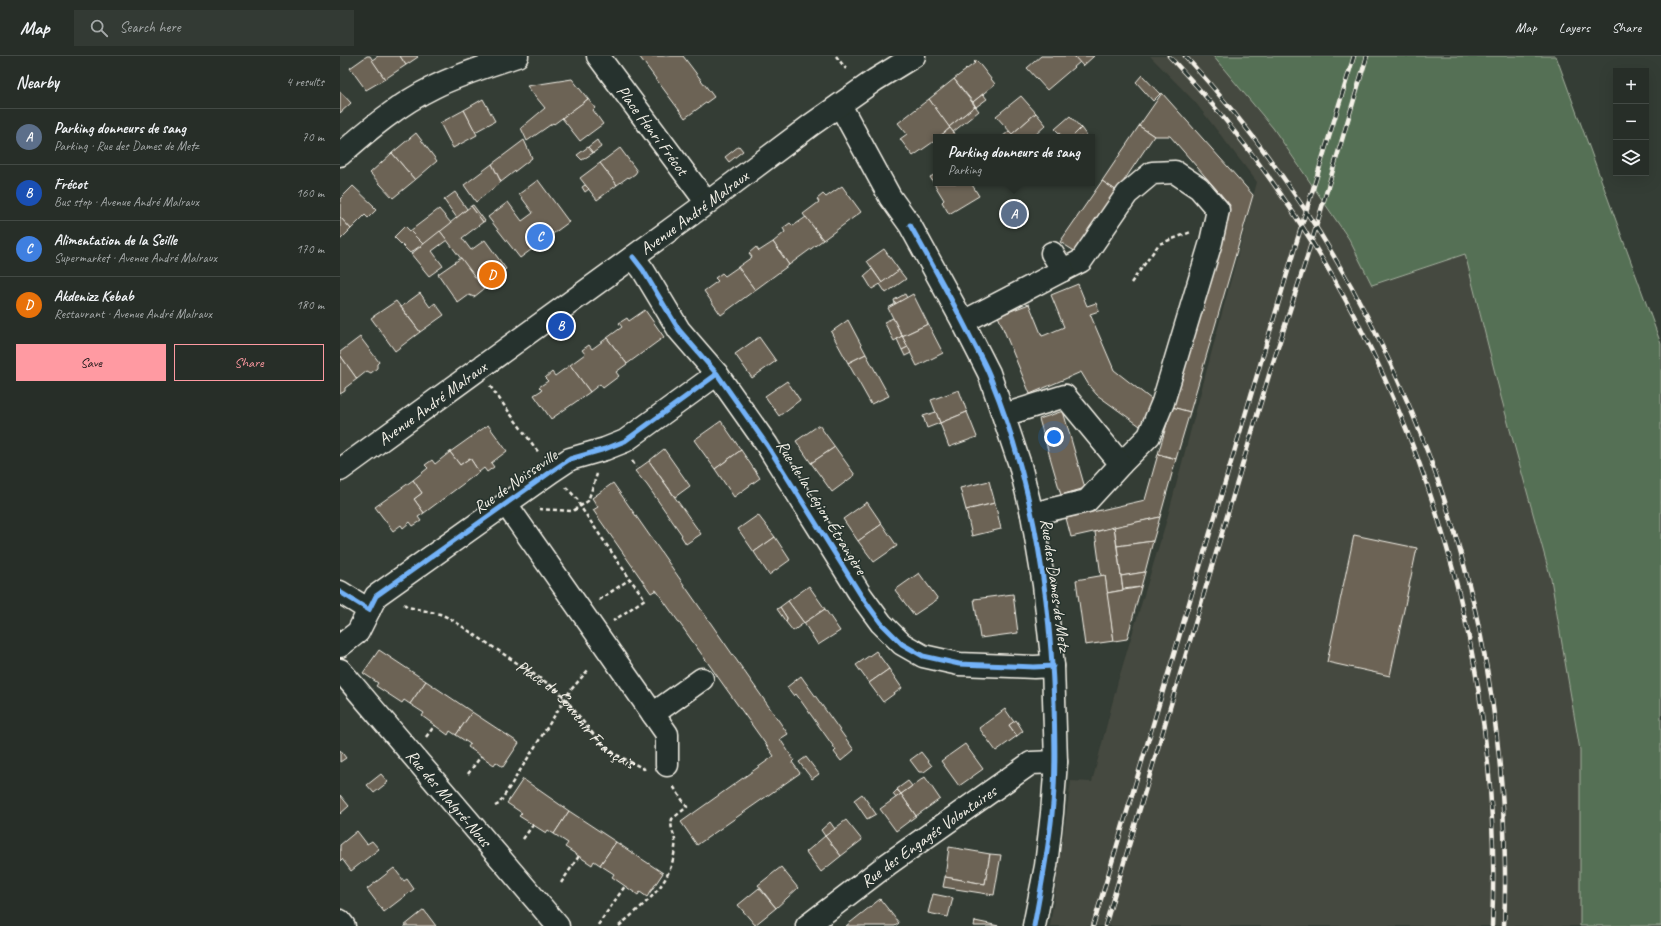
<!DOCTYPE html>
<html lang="en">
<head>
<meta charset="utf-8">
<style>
	:root { --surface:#272e28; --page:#333a34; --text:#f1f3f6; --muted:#a4a8a8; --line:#434a45; --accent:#ff9aa2 }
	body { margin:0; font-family:Caveat,sans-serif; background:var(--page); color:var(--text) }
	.controls { position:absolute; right:12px; top:12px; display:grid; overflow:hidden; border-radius:0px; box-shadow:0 4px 16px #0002 }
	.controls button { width:36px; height:36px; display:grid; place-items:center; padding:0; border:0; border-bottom:1px solid var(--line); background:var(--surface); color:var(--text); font:20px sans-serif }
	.you { position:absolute; left:714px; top:381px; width:14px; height:14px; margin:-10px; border:3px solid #fff; border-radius:50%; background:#1a73e8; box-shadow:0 0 0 6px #1a73e833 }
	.badge { display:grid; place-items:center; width:26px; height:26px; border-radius:50%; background:var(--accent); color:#fff; font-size:13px; font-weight:700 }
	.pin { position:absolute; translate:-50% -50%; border:2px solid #fff; box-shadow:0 1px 4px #0006 }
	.popup { position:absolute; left:593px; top:78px; width:162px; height:52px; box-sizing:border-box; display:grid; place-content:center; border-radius:0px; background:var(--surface); filter:drop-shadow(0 1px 3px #0005); font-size:13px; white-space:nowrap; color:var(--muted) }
	.popup b { font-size:15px; color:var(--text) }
	.popup::after { content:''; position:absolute; left:50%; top:100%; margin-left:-8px; border:8px solid transparent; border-top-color:var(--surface) }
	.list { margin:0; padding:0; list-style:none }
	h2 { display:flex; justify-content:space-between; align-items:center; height:52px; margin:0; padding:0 16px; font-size:17px }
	h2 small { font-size:13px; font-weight:400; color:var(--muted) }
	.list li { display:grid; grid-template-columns:26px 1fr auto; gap:12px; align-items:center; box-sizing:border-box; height:56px; padding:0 16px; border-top:1px solid var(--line) }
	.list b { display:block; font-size:15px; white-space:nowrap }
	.list p { margin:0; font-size:13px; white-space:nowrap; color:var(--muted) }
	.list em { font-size:13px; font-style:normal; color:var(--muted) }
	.actions { display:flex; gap:8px; padding:12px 16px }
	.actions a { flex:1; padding:9px 0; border:1px solid var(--accent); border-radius:0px; text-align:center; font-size:14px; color:var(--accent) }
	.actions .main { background:var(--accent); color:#111 }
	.icon { flex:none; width:22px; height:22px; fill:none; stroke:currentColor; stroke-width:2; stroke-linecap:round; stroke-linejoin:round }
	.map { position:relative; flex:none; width:1321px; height:870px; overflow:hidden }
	header { display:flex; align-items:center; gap:24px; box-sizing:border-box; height:56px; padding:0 20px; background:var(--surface); border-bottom:1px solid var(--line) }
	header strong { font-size:19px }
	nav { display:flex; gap:22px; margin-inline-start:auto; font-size:14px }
	.search { width:280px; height:36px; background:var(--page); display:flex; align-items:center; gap:10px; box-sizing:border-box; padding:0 14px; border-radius:0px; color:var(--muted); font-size:15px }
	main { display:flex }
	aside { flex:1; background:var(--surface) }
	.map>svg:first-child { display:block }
	.built { fill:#45483f }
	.green { fill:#556f55; stroke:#a4b09e }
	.building { fill:#6c6355; stroke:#f4f1e8 }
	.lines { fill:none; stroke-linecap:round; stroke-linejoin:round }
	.minor-casing { stroke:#f4f1e8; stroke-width:25 }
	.major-casing { stroke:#f4f1e8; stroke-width:25 }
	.path { stroke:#f4f1e8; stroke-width:2.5; stroke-dasharray:4 3; stroke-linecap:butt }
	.minor { stroke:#26332d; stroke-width:22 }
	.major { stroke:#26332d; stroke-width:22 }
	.rail-casing { stroke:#f4f1e8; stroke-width:4.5 }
	.rail { stroke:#26332d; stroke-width:3; stroke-dasharray:9; stroke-linecap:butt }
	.cycleway-casing { stroke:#26332d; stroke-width:8 }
	.cycleway { stroke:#73b2f8; stroke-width:5 }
	.labels { text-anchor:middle; stroke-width:3; stroke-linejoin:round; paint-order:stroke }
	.street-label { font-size:17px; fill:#f4f1e8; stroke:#26332d }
</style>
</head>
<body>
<header>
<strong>Map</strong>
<div class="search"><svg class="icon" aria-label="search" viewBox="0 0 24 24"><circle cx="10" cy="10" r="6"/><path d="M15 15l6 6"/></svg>Search here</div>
<nav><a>Map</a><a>Layers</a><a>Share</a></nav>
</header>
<main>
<aside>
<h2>Nearby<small>4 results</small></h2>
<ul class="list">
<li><span class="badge" style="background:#5c6f8a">A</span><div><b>Parking donneurs de sang</b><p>Parking · Rue des Dames de Metz</p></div><em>70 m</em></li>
<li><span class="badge" style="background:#1a4fb4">B</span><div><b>Frécot</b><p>Bus stop · Avenue André Malraux</p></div><em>160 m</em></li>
<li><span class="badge" style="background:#3f7fe0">C</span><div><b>Alimentation de la Seille</b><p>Supermarket · Avenue André Malraux</p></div><em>170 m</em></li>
<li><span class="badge" style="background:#e8710a">D</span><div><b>Akdenizz Kebab</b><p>Restaurant · Avenue André Malraux</p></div><em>180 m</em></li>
</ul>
<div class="actions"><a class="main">Save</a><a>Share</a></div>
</aside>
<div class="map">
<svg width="1321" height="870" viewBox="0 0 1321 870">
	<rect width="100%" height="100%" fill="#343d35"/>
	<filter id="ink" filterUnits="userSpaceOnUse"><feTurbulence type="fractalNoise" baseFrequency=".025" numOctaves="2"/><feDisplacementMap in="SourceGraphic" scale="8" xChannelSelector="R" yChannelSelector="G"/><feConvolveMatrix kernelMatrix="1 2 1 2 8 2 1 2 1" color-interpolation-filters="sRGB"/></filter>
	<g filter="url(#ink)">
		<polygon class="built" points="810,0 873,0 933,72 1009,183 1032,228 1125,198 1161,341 1211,523 1240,694 1240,870 710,870 731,725 752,726 778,625 827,463 917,126 855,46"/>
		<polygon class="green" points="873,0 1216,0 1321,288 1321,870 1240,870 1240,694 1211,523 1161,341 1125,198 1032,229 1009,183 933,72"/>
		<g class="building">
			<polygon points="27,0 30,0 45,23 26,34 10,12"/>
			<polygon points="38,0 60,0 66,9 45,23 32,4"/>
			<polygon points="60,0 77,0 78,1 66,9"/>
			<polygon points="299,0 343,0 374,41 345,62"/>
			<polygon points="701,0 734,0 740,6 707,34 687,12"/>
			<polygon points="734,0 754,0 743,10"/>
			<polygon points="635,5 637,5 655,28 633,46 614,23 626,14 625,13 626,12 627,13 635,7 634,6"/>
			<polygon points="802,19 820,38 813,45 796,26"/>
			<polygon points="232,23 248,43 214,68 213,67 187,85 181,72 205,52 187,30"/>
			<polygon points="614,23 635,50 609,71 589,43"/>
			<polygon points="0,35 11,47 0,57"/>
			<polygon points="822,37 913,139 850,356 832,351 890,149 830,80 814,80 799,70"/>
			<polygon points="643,38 647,43 636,51 633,46"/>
			<polygon points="681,40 696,57 672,78 656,60"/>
			<polygon points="143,43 155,65 135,76 124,54"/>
			<polygon points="248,43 255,52 253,54 263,68 240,85 222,62"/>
			<polygon points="589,43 610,72 599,81 596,81 596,84 573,100 560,83 567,78 558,67"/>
			<polygon points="635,50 639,55 613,76 609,71"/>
			<polygon points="124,54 137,79 113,92 100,67"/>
			<polygon points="696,57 706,69 693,81 662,81 669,75 672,78"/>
			<polygon points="730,60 741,72 732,81 723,81 715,73"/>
			<polygon points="799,70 814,80 777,135 762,125"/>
			<polygon points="610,72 617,81 599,81"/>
			<polygon points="741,72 747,80 746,81 732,81"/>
			<polygon points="76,77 97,105 75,124 52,97"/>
			<polygon points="184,84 192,102 161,126 152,108"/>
			<polygon points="257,84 261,91 253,97 248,91"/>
			<polygon points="399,90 403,95 389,106 385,101"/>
			<polygon points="248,91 253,97 242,104 237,99"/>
			<polygon points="280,92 297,115 295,118 289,122 288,121 277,129 260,107"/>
			<polygon points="52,97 75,124 53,142 30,117"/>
			<polygon points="260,107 277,129 257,144 240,122"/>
			<polygon points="152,108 161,126 136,146 124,129"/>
			<polygon points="596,118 596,127 631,127 639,140 609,158 602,146 604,144 590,121"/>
			<polygon points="198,124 229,166 180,202 148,161 168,146 182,165 193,157 179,138"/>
			<polygon points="762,125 777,135 736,196 720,186"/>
			<polygon points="245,129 249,133 245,136 242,131"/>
			<polygon points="13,130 34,150 33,151 36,154 28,162 25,159 11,173 0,161 0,143"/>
			<polygon points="502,130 521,156 483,184 463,158 479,146 477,143 483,138 486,141"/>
			<polygon points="115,136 127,153 117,162 104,144"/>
			<polygon points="133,149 145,165 143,166 131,150"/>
			<polygon points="131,150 143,166 122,182 131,194 145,184 166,213 159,218 161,220 144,233 100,175"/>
			<polygon points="99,153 111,167 83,189 70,175"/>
			<polygon points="0,161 11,173 0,184"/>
			<polygon points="466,161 483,184 449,209 433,186 445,176 443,172 450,167 453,170"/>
			<polygon points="65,170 83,188 70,197 54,181"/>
			<polygon points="100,175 107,184 92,195 103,210 89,220 71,198"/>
			<polygon points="433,186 449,209 415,234 398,211 412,201 409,197 416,191 419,195"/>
			<polygon points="544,193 559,214 542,227 527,205"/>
			<polygon points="121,202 144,233 134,241 129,239 118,247 98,218"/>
			<polygon points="398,211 415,234 381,259 364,235 378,225 375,222 382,217 385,220"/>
			<polygon points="532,213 542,227 532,233 524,220"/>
			<polygon points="559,214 566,223 546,237 540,228"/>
			<polygon points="738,228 747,250 756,247 759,255 750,258 774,314 816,347 800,370 757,339 750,331 741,316 690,338 658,260 689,248 702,280 705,279 724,271 711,239"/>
			<polygon points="80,237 90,251 95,247 104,259 80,276 61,251"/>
			<polygon points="565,238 567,242 555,248 554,244"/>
			<polygon points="573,238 588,268 562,280 548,252"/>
			<polygon points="56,245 80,276 55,295 31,262"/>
			<polygon points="305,254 324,281 287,308 267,282 282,271 279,267 287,262 289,265"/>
			<polygon points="553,262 562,280 554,285 544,266"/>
			<polygon points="508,264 526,298 508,307 491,276"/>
			<polygon points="588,268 603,297 577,310 562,280"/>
			<polygon points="562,280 568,291 562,294 557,283"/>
			<polygon points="20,281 39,306 37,308 37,312 31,317 27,315 17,323 0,299 0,296"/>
			<polygon points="419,281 436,305 412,322 395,298"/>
			<polygon points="267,282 287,308 276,316 279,320 263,332 260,328 250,336 230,309 245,298 242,294 249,289 252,293"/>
			<polygon points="568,291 571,297 565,300 562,294"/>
			<polygon points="526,298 549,340 531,348 508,307"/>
			<polygon points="0,299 17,323 5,332 5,335 0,338"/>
			<polygon points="230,309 250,336 211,363 194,339 202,334 199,331 208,325 205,322 212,316 215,320"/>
			<polygon points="447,325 460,344 439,360 425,340"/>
			<polygon points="619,334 627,356 600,367 591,344"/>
			<polygon points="832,351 850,356 836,403 818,398"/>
			<polygon points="723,355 745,432 721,439 699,363"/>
			<polygon points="596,356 600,367 587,372 583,360"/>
			<polygon points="627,356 637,381 609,391 600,367"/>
			<polygon points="381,365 401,394 375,413 354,384"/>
			<polygon points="148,369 167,395 151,407 154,411 147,416 144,412 139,416 130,402 120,409 110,396"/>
			<polygon points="479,369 495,391 471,407 456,385"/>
			<polygon points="495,391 515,419 492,436 471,407"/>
			<polygon points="324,393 350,430 335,441 309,405"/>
			<polygon points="401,394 420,422 394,441 375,413"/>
			<polygon points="110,396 120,409 130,402 139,416 84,457 74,443 82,437 73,424 88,412 85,409 92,404 95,408"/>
			<polygon points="818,398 836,403 820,461 731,481 726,462 805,444"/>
			<polygon points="309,405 361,478 346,488 341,480 342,479 307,429 295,415"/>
			<polygon points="73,424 82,437 74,443 84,457 78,461 81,465 73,470 70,466 63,472 61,469 53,475 35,451"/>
			<polygon points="649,425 655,447 626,454 620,432"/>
			<polygon points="273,427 448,678 440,683 454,704 452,706 460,717 357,789 341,766 434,700 316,534 311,537 253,454 258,451 252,442"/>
			<polygon points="527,446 542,468 518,485 503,463"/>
			<polygon points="655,447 661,473 632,480 626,454"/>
			<polygon points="418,459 435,481 414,496 398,473"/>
			<polygon points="820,461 813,485 777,490 774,471"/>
			<polygon points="542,468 557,490 534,506 518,485"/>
			<polygon points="774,471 783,534 767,537 765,519 761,520 755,476"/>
			<polygon points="1014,479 1077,492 1050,620 987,606"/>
			<polygon points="435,481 450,504 429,519 414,496"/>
			<polygon points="813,485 805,516 781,520 777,490"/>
			<polygon points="805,516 801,531 783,533 781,520"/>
			<polygon points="579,517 598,543 574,559 555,534"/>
			<polygon points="765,519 774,585 745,589 736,524"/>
			<polygon points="469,530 485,553 464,567 448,545"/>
			<polygon points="801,531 787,583 774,585 767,537"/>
			<polygon points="673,538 678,577 640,582 634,543"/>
			<polygon points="448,545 464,567 453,575 446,566 447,562 440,551"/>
			<polygon points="440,551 447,562 446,566 437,553"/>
			<polygon points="485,553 500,575 478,589 464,567"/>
			<polygon points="39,594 86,625 70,648 64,644 62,647 36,630 38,627 23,617"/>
			<polygon points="536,595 549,613 529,627 516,609"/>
			<polygon points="549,613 562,632 543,646 529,627"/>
			<polygon points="461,620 514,694 501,705 494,696 496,694 456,638 454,640 447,631"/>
			<polygon points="86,625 132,656 116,679 110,675 108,679 82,660 84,657 70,648"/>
			<polygon points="665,653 674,666 669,669 677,680 656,695 639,672"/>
			<polygon points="132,656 179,687 163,711 156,706 154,709 128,691 130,688 116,679"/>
			<polygon points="676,664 683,675 677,680 669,669"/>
			<polygon points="625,688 643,713 619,730 601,705"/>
			<polygon points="0,694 6,702 0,706"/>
			<polygon points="581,696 592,710 584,716 579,716 570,704"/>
			<polygon points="466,701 479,718 472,723 459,706"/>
			<polygon points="41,718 48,726 34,737 27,729"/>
			<polygon points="585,721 600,743 576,760 561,738"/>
			<polygon points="183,723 229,755 214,778 208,774 206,777 179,760 182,757 167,747"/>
			<polygon points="568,725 572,730 561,738 557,733"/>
			<polygon points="557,734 561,738 556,742 553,738"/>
			<polygon points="522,738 536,758 527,763 514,744"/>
			<polygon points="561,738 576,760 556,775 540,753"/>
			<polygon points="0,739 9,750 0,758"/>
			<polygon points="229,755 276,786 260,809 254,805 252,809 225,791 228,787 214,778"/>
			<polygon points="506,764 522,784 501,800 485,780"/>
			<polygon points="490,766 495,773 485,780 481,774"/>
			<polygon points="17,775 27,788 32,785 39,793 11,815 2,803 0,805 0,789"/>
			<polygon points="485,780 501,800 481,816 466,796"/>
			<polygon points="276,786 323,817 307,841 300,836 298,839 272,821 274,818 260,809"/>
			<polygon points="609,791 650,798 645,828 605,821"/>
			<polygon points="650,798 661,799 654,839 603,831 605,821 645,828"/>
			<polygon points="441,811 458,832 436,852 418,829"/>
			<polygon points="54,812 64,825 67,823 74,833 44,856 27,833"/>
			<polygon points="419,832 436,852 415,869 398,849"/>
			<polygon points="593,838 613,842 608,861 588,857"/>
			<polygon points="540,843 559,867 555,870 506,870"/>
			<polygon points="84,854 96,870 64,870"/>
			<polygon points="635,865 659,870 634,870"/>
		</g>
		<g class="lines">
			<g class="minor-casing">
				<g id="minor">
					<path id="s2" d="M258,0L367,147"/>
					<polyline points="500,49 550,141 570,169 623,266 649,317 680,409 692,458 704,529 713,610 716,706 712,757 706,810 694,870"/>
					<path d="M0,99C29,73 59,48 94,31C120,18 150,9 177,0"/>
					<polyline points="293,201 303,214 339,274 377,318 427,389 522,541 541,567 562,588 583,600 619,608 694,611 713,610"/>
					<polyline points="723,214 741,205 787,138 812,117 835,116 859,132 878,154 871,186 823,346 809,380 781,408"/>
					<polyline points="623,266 723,214 712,197"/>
					<polyline points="664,359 725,340 781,408 747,445 692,458"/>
					<polyline points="166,448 327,678 327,709"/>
					<polyline points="0,536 29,554 36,540 212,415 230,403 265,393 285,385 377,318"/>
					<polyline points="0,590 18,576 29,554"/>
					<path id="s3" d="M0,614L218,870"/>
					<polyline points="313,658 362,623"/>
					<polyline points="0,865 4,870"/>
					<path id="s4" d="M467,870L548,808L691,707L716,706"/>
				</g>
			</g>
			<g class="major-casing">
				<g id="major">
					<path id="s5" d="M0,414L367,147L471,69L535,24L574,0"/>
				</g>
			</g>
			<g class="path">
				<polyline points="496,0 506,13"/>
				<polyline points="791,227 819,188 851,176"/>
				<polyline points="150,330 199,397"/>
				<polyline points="292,405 296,411"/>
				<polyline points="226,431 238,444 240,450 290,523"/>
				<polyline points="199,453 233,455 248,445 257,418"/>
				<polyline points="259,544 290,523 305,543 273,565"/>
				<path id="s1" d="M64,548L68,551L100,558L111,563L216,633C236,652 250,681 274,697C283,703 294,707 304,713L306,712"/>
				<polyline points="86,681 95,669"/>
				<polyline points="128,718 141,700"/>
				<polyline points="155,750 159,748 230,635 248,614"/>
				<polyline points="183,783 193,769"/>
				<polyline points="221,827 239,800"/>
				<polyline points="258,869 285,830"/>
				<path d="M279,870C305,847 331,830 335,792C337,780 329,774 332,763L347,751L333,730"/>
			</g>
			<use href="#minor" class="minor"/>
			<use href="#major" class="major"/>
			<g class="rail-casing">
				<g id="rail">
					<path d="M829,0C1046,228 1167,555 1152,870"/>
					<path d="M845,0C1033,204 1147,474 1163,751C1165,790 1166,830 1164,870"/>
					<polyline points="753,870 956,188 1014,0"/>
					<polyline points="765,870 929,319 967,201 1027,0"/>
				</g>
			</g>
			<use href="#rail" class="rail"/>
			<g class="cycleway-casing">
				<g id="cycleway">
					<path d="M570,169C591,206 612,244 631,282C637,294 644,306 649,318C692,422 710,536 714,648C715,685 716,721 712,758C708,796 701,833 694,870"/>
					<polyline points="293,201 303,214 339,274 377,318 427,389 522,541 541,567 562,588 583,600 619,608 694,611 713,610"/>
					<polyline points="0,536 29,554 36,540 212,415 230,403 265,393 285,385 377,318"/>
				</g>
			</g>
			<use href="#cycleway" class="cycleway"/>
		</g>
	</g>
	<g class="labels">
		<g class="street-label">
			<text dy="6" stroke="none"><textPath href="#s2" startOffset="92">Place Henri Frécot</textPath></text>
			<text dy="6" stroke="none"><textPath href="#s5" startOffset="438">Avenue André Malraux</textPath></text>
			<text dy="6" stroke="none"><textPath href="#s5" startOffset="114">Avenue André Malraux</textPath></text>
			<text transform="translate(175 425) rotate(-35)" y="6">Rue de Noisseville</text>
			<text transform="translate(482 451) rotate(58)" y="6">Rue de la Légion Étrangère</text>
			<text transform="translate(716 529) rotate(82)" y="6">Rue des Dames de Metz</text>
			<text dy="6" stroke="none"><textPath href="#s1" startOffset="208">Place du Souvenir Français</textPath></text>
			<text dy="6" stroke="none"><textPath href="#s3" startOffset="168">Rue des Malgré-Nous</textPath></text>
			<text dy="6" stroke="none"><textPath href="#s4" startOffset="151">Rue des Engagés Volontaires</textPath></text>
		</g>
	</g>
</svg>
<div class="controls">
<button>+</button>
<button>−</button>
<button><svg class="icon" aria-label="layers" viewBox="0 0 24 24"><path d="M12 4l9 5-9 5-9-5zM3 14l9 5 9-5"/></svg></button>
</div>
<div class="you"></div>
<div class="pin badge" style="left:674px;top:158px;background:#5c6f8a">A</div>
<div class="popup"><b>Parking donneurs de sang</b>Parking</div>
<div class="pin badge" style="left:221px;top:270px;background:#1a4fb4">B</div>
<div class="pin badge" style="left:200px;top:181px;background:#3f7fe0">C</div>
<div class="pin badge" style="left:152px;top:219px;background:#e8710a">D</div>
</div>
</main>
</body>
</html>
